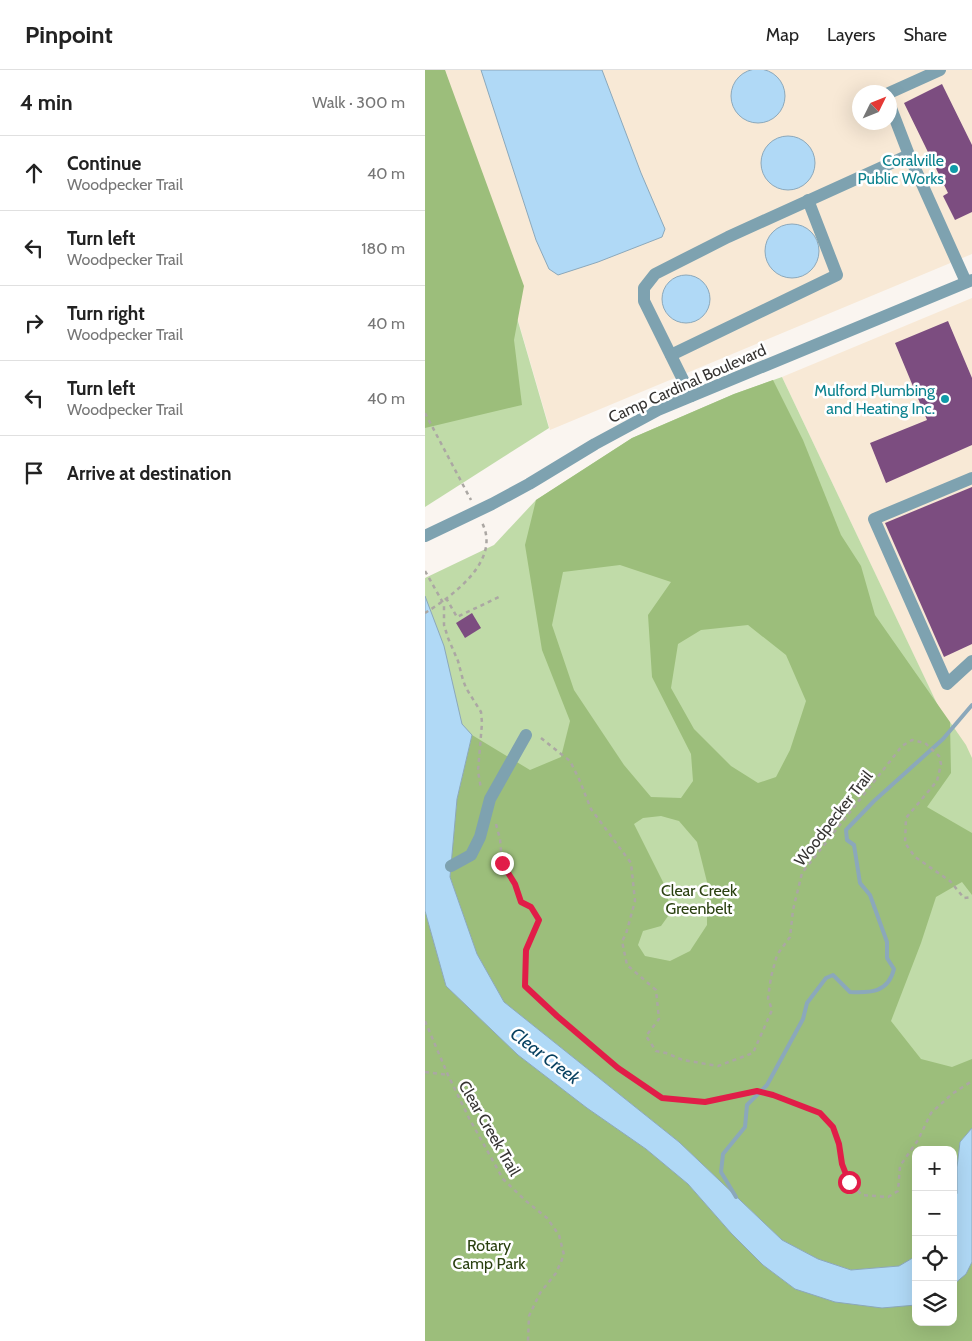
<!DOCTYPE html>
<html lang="en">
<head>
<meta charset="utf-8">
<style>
	:root { --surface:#fff; --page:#f2f2f2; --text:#222; --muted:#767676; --line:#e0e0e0 }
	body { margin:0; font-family:Cabin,sans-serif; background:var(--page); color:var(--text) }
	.controls { position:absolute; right:15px; bottom:15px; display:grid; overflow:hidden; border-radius:10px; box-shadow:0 5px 20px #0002 }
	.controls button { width:45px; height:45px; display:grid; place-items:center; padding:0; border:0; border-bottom:1px solid var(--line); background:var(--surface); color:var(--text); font:25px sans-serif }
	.compass { position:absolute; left:427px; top:15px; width:45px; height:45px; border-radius:50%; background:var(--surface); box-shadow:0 5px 20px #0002; rotate:47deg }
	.stop { position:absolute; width:15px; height:15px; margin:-11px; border:4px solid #e11d48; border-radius:50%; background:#fff }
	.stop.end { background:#e11d48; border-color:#fff; box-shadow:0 1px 5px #0008 }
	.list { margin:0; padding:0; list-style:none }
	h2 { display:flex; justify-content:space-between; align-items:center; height:65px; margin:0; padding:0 20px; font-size:21px }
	h2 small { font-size:16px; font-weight:400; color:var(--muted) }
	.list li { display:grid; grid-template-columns:32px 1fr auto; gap:15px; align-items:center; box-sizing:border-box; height:75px; padding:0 20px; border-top:1px solid var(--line) }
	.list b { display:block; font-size:19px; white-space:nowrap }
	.list p { margin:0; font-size:16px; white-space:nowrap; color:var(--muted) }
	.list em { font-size:16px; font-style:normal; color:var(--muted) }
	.icon { flex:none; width:28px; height:28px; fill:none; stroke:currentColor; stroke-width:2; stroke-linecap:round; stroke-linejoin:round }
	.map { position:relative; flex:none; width:547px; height:1271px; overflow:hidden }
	header { display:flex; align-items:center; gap:30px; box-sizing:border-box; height:70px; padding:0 25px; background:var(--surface); border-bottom:1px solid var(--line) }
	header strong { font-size:24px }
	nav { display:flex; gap:28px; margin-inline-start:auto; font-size:18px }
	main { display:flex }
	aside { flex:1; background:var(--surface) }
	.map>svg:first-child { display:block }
	.industrial { fill:#f8e9d6; fill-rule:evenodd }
	.green { fill:#c0dba8; fill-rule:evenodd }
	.forest { fill:#9cbe7b; fill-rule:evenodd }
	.water { fill:#b0d9f6; stroke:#8ba8bb }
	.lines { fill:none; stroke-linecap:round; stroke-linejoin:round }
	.stream { stroke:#8ba8bb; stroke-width:4 }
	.building { fill:#7c4d80 }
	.path { stroke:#aba7a3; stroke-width:2.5; stroke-dasharray:4 4; stroke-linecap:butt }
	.minor { stroke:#7ea2b0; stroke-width:12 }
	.route { stroke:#e11d48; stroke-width:6 }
	.culture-dot { fill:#0f9aa8; stroke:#fff; stroke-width:2 }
	.labels { text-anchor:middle; stroke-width:5; stroke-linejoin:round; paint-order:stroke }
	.culture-label { font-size:16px; fill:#0d838f; stroke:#fff; text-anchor:end }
	.street-label { font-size:16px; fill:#363432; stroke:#fff }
	.park-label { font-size:16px; fill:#2a4010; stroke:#fff }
	.water-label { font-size:18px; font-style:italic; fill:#053f5f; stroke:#fff }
</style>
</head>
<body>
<header>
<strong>Pinpoint</strong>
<nav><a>Map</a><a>Layers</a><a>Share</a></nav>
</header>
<main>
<aside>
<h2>4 min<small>Walk · 300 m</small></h2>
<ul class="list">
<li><svg class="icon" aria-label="ahead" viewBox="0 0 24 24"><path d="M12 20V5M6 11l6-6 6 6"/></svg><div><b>Continue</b><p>Woodpecker Trail</p></div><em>40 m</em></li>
<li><svg class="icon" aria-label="left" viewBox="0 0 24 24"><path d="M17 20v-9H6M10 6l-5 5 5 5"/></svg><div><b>Turn left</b><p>Woodpecker Trail</p></div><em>180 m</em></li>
<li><svg class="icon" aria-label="right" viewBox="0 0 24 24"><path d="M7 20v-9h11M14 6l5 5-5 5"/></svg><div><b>Turn right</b><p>Woodpecker Trail</p></div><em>40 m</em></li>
<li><svg class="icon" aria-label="left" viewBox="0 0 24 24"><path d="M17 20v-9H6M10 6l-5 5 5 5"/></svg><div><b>Turn left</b><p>Woodpecker Trail</p></div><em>40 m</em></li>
<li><svg class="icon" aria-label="arrive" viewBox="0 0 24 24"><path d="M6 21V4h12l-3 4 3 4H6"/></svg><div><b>Arrive at destination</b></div></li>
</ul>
</aside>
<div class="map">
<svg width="547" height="1271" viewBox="0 0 547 1271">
	<rect width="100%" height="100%" fill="#faf5f0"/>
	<g class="industrial">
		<path d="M20,0H547V184L125,360ZM434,22H464V52H434Z"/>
		<polygon points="547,228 547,708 357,307"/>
	</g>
	<g class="green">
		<polygon points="0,0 20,0 124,358 0,437"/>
		<path d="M357,307L525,661V652L541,675L547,688V1271H0V508L69,475L111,430L207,368L309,324ZM491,1080H528V1252H491Z"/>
	</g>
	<g class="forest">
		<polygon points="0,0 20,0 99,216 89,270 97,335 0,358"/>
		<path d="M348,310L378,370L416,465L436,496L450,545L525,652L526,703L502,737L547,763V825L537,812L511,827L496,873L466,951L496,989L527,997L547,989V1058L535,1072L532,1097V1123L528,1135V1080H491V1186L474,1196L426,1200L393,1189L357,1170L254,1072L79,932L52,884L25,807L32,729L47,665L105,700L136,687L145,651L117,580L100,475L111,430L207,368L309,324ZM195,495L246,512L223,545L227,607L266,684L268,711L256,728L226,727L199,695L149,620L127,555L138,502ZM323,555L361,585L381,631L365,680L351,707L333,713L306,696L269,659L246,618L253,574L276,560ZM236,746L254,751L272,772L282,812V855L265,881L245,891L220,886L213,875L218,861L236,856L246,842L240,816L209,754L218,748Z"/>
		<polygon points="0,841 21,916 93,985 162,1038 221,1079 263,1114 306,1163 338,1195 370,1219 487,1236 491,1235 491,1252 528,1252 528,1215 541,1204 547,1192 547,1271 0,1271"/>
	</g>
	<g class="water">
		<circle cx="333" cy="26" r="27"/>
		<polygon points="56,0 177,0 216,103 240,159 237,167 173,192 133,205 124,199 111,170"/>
		<circle cx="363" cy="93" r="27"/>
		<circle cx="367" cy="181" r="27"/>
		<circle cx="261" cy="229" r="24"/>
		<polygon points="0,526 19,576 37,654 47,665 32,729 25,807 52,884 79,932 254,1072 357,1170 393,1189 426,1200 474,1196 491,1186 491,1235 457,1238 410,1232 370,1219 338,1195 306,1163 263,1114 221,1079 162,1038 93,985 21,916 0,841"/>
		<polygon points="547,1058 547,1192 541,1204 528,1215 528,1135 532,1123 532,1097 535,1072"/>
	</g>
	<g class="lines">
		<path class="stream" d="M311,1127L296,1102L298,1084L320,1057L322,1035L342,1015L378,949L382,933L401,908L408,905L425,922C445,923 463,923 469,899L462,888V872L445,825L435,813L429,775L422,770L421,760L449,731L518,669L547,635"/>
	</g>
	<g class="building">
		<polygon points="517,14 547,75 547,142 530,150 518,126 523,123 479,33"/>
		<polygon points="523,251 547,308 547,375 461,413 445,373 502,350 470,273"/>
		<polygon points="547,417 547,574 519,587 460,453"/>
		<polygon points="47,543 56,558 40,568 31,553"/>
	</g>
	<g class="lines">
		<g class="path">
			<polyline points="0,343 46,430"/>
			<polyline points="0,501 17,531 19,536 19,555 23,568 33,591 38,610 41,618 56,642 57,653 53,701 56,719"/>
			<polyline points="21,528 32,547 74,527"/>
			<path d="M0,543C29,525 78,489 56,451"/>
			<polyline points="116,668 145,691 154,709 166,739 206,793 210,831 201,864 197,871 202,895 231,920 234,949 221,966 231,981 241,983 258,990 293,996 328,983 347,940 343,928 346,907 352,885 365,867 368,840 377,803 477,676 487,670 500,673 514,686 516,694 512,711 481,748 480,773 490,787 525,811 539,828 547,827"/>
			<polyline points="71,754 75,769 77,793 89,815 96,832 106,837 114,851 101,880 100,916 132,947 193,998 237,1028 280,1032 332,1021 348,1025 395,1043 409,1057 414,1074 417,1093 424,1112 437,1125 463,1127 473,1121 475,1096 493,1070 506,1043 527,1024 547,1011"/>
			<polyline points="0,951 23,1005 44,1048 78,1109 101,1131 122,1148 134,1165 139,1185 131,1203 115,1223 104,1246 103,1271"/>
			<polyline points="0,1002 23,1005"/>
		</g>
		<g class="minor">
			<polyline points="464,23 515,0"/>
			<polyline points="464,33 484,85"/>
			<polyline points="246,285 412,205 383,130"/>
			<polyline points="266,326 219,231 219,218 230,204 303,167 484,85 541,212"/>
			<polyline points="547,408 449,449 522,614 547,591"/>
			<polyline points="0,466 67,434 104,414 170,374 233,340 547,210"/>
			<polyline points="26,796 46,785 55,767 65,729 101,665"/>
		</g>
	</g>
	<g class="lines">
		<polyline class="route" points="77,793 90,814 96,832 106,837 114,850 101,880 100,916 132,946 193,998 237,1028 280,1032 332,1021 348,1025 395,1043 408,1057 414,1074 417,1094 424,1112"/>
	</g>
	<g class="culture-dot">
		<circle cx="529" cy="99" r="5"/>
		<circle cx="520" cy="329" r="5"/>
	</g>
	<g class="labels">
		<g class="culture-label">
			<text x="519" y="96">Coralville<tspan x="519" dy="18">Public Works</tspan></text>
			<text x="510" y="326">Mulford Plumbing<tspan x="510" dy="18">and Heating Inc.</tspan></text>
		</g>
		<g class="street-label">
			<text transform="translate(262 313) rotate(-24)" y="6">Camp Cardinal Boulevard</text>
			<text transform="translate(408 748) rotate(-52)" y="6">Woodpecker Trail</text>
			<text transform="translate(65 1058) rotate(60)" y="6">Clear Creek Trail</text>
		</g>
		<g class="park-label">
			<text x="274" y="826">Clear Creek<tspan x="274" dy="18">Greenbelt</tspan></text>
			<text x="64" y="1181">Rotary<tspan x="64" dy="18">Camp Park</tspan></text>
		</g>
		<g class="water-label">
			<text transform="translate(120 986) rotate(37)" y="6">Clear Creek</text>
		</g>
	</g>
</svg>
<div class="controls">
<button>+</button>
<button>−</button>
<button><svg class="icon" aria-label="locate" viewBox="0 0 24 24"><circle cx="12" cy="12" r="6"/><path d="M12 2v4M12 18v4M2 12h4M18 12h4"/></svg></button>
<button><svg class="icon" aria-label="layers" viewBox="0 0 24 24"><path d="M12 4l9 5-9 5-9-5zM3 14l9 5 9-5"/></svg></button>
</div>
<svg class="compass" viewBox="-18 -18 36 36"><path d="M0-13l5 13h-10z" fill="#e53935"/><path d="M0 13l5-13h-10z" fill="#767676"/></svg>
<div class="stop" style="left:424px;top:1112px"></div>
<div class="stop end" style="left:77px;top:793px"></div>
</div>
</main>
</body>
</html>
